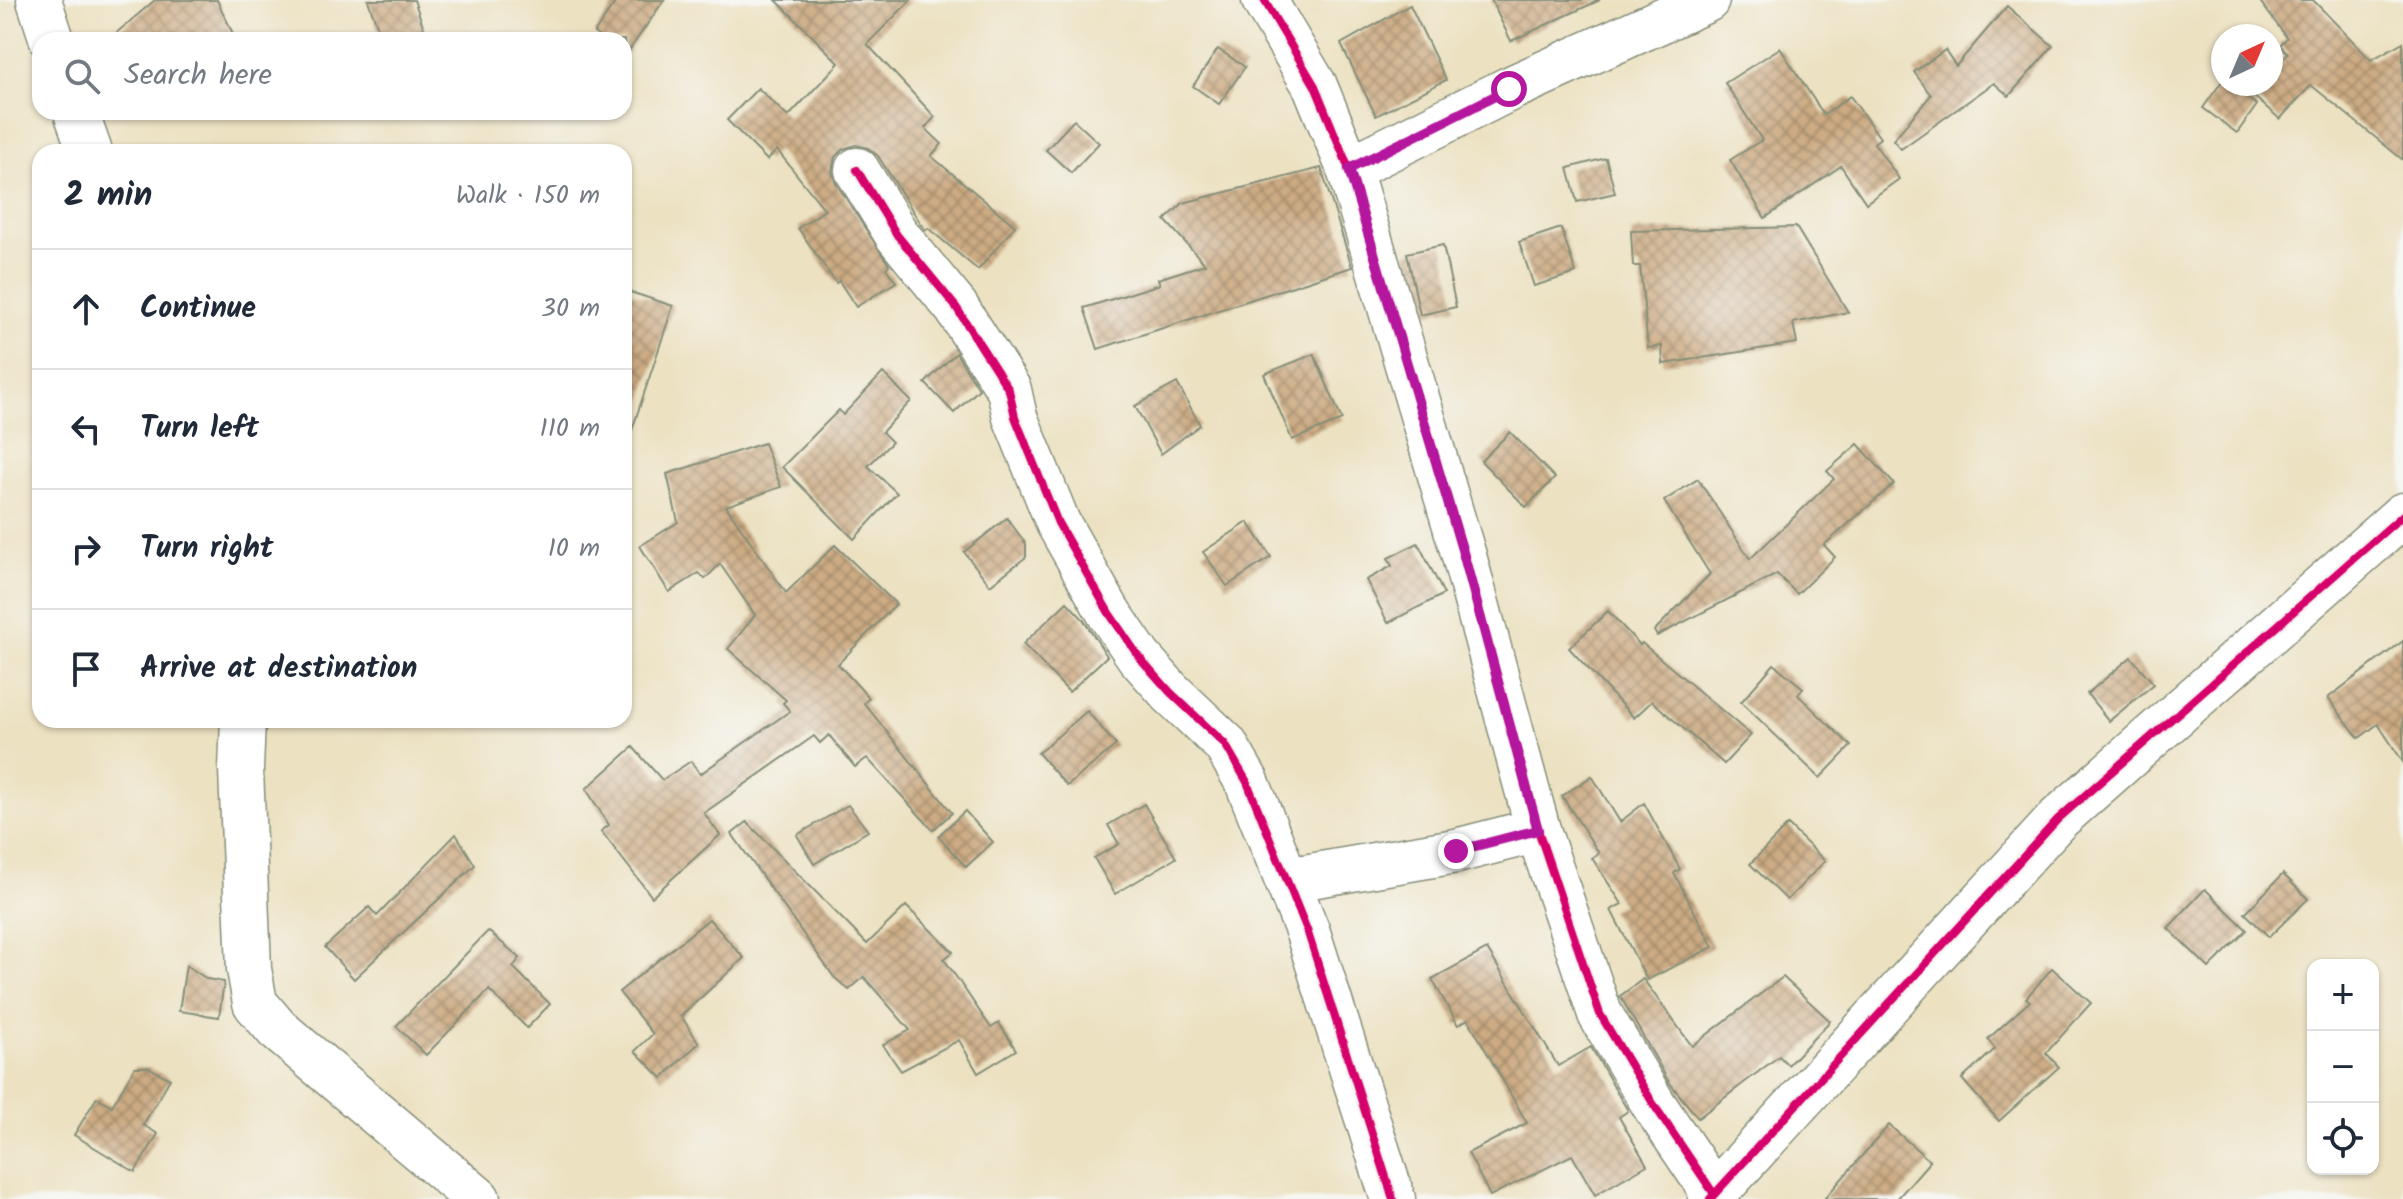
<!DOCTYPE html>
<html lang="en">
<head>
<meta charset="utf-8">
<style>
	:root { --surface:#fff; --page:#f6f6f7; --text:#1f2937; --muted:#747a83; --line:#e0e1e3 }
	body { margin:0; font-family:Kalam,sans-serif; background:var(--page); color:var(--text) }
	.controls { position:absolute; right:24px; bottom:24px; display:grid; overflow:hidden; border-radius:16px; box-shadow:0 2px 6px #0004 }
	.controls button { width:72px; height:72px; display:grid; place-items:center; padding:0; border:0; border-bottom:2px solid var(--line); background:var(--surface); color:var(--text); font:40px sans-serif }
	.compass { position:absolute; left:2211px; top:24px; width:72px; height:72px; border-radius:50%; background:var(--surface); box-shadow:0 2px 6px #0004; rotate:44deg }
	.stop { position:absolute; width:24px; height:24px; margin:-18px; border:6px solid #b5179e; border-radius:50%; background:#fff }
	.stop.end { background:#b5179e; border-color:#fff; box-shadow:0 2px 8px #0008 }
	.list { margin:0; padding:0; list-style:none }
	h2 { display:flex; justify-content:space-between; align-items:center; height:104px; margin:0; padding:0 32px; font-size:34px }
	h2 small { font-size:26px; font-weight:400; color:var(--muted) }
	.list li { display:grid; grid-template-columns:52px 1fr auto; gap:24px; align-items:center; box-sizing:border-box; height:120px; padding:0 32px; border-top:2px solid var(--line) }
	.list b { display:block; font-size:30px; white-space:nowrap }
	.list em { font-size:26px; font-style:normal; color:var(--muted) }
	.icon { flex:none; width:44px; height:44px; fill:none; stroke:currentColor; stroke-width:2; stroke-linecap:round; stroke-linejoin:round }
	.map { position:relative; flex:none; width:2403px; height:1199px; overflow:hidden }
	.search { position:absolute; background:var(--surface); box-shadow:0 2px 6px #0004; left:32px; top:32px; width:600px; height:88px; display:flex; align-items:center; gap:20px; box-sizing:border-box; padding:0 28px; border-radius:24px; color:var(--muted); font-size:30px }
	.panel { position:absolute; background:var(--surface); box-shadow:0 2px 6px #0004; left:32px; top:144px; width:600px; height:584px; border-radius:24px }
	.map>svg:first-child { display:block }
	.building { fill:url(#building-cross-hatch) }
	.lines { fill:none; stroke-linecap:round; stroke-linejoin:round }
	.minor-casing { stroke:#868f7a; stroke-width:47 }
	.minor { stroke:#fff; stroke-width:44 }
	.cycleway-casing { stroke:#f6f6f2; stroke-width:13 }
	.cycleway { stroke:#d6006c; stroke-width:8 }
	.route { stroke:#b5179e; stroke-width:10 }
</style>
</head>
<body>
<div class="map">
<svg width="2403" height="1199" viewBox="0 0 2403 1199">
	<defs>
		<pattern id="building-cross-hatch" width="8" height="8" patternUnits="userSpaceOnUse" patternTransform="scale(2)"><rect width="8" height="8" fill="#cdac84"/><path d="M0 0l8 8M0 8l8-8" fill="none" stroke="#a68d6d"/></pattern>
	</defs>
	<rect width="100%" height="100%" fill="#f6f6f2"/>
	<filter id="ink" filterUnits="userSpaceOnUse"><feTurbulence type="fractalNoise" baseFrequency=".0125" numOctaves="2"/><feDisplacementMap in="SourceGraphic" scale="16" xChannelSelector="R" yChannelSelector="G"/><feConvolveMatrix kernelMatrix="1 2 1 2 8 2 1 2 1" color-interpolation-filters="sRGB"/></filter>
	<filter id="wash" filterUnits="userSpaceOnUse"><feTurbulence type="fractalNoise" baseFrequency=".006" numOctaves="4" result="noise"/><feDisplacementMap in="SourceGraphic" scale="32" xChannelSelector="R" yChannelSelector="G"/><feGaussianBlur stdDeviation="1.8" result="paint"/><feColorMatrix in="noise" values="0 0 0 0 0 0 0 0 0 0 0 0 0 0 0 0 0 1.4 0 .05"/><feComposite in="paint" operator="in"/></filter>
	<g filter="url(#wash)">
		<rect width="100%" height="100%" fill="#ece1c1"/>
		<g id="blocks">
			<g class="building">
				<polygon points="155,0 217,0 236,40 108,40"/>
				<polygon points="368,0 414,0 428,40 382,40"/>
				<polygon points="617,0 664,0 626,55 624,40 604,40 594,33"/>
				<polygon points="776,0 911,0 867,44 935,117 925,128 942,144 931,156 1015,226 978,270 928,228 925,230 878,156 868,148 856,145 843,149 835,157 832,171 836,183 889,265 886,268 896,282 856,307 839,281 836,283 798,228 825,210 777,150 767,160 727,120 758,88 788,117 839,63"/>
				<polygon points="1491,0 1600,0 1511,41"/>
				<polygon points="2259,0 2313,0 2371,60 2403,42 2403,160 2311,85 2280,119 2251,94 2260,84 2271,84 2271,72 2288,53 2280,45 2287,38"/>
				<polygon points="1410,5 1446,80 1376,116 1341,44"/>
				<polygon points="2007,6 2053,46 2009,96 1994,83 1901,149 1893,140 1931,95 1914,72 1945,50 1956,66"/>
				<polygon points="1780,48 1824,115 1850,96 1880,138 1874,143 1899,179 1866,203 1841,166 1765,218 1730,160 1762,140 1725,83"/>
				<polygon points="1218,49 1245,67 1219,104 1193,86"/>
				<polygon points="2223,80 2257,105 2237,133 2203,108"/>
				<polygon points="1074,120 1099,143 1071,173 1046,150"/>
				<polygon points="1606,158 1615,193 1577,202 1568,168"/>
				<polygon points="1321,168 1352,267 1098,349 1084,308 1160,284 1158,279 1205,264 1165,220 1183,203"/>
				<polygon points="1796,227 1848,312 1793,323 1797,343 1663,364 1662,346 1648,348 1640,266 1633,266 1631,231"/>
				<polygon points="1561,228 1576,273 1534,286 1519,242"/>
				<polygon points="1443,245 1456,307 1420,315 1407,253"/>
				<polygon points="624,290 673,306 630,436 624,435"/>
				<polygon points="956,353 979,389 954,413 925,383"/>
				<polygon points="1314,354 1342,420 1292,440 1264,374"/>
				<polygon points="883,373 911,401 882,432 892,442 868,466 897,493 854,539 782,467 839,410 843,415"/>
				<polygon points="1177,383 1200,425 1161,454 1135,406"/>
				<polygon points="1510,432 1555,478 1526,507 1481,461"/>
				<polygon points="764,443 781,487 726,506 786,593 835,545 896,604 838,664 869,698 864,703 952,813 933,830 867,758 855,767 829,735 820,743 814,736 704,813 720,835 652,897 601,831 609,825 586,789 633,747 662,780 691,761 700,774 790,711 783,703 786,700 728,649 755,615 720,564 705,579 699,573 669,592 640,546 678,522 667,474"/>
				<polygon points="1858,444 1894,484 1824,545 1835,557 1797,594 1777,574 1657,636 1654,631 1710,574 1664,501 1698,479 1750,559 1834,479 1827,471"/>
				<polygon points="1007,518 1026,544 1026,557 990,585 964,552"/>
				<polygon points="1248,522 1271,557 1227,586 1203,552"/>
				<polygon points="1418,543 1444,594 1388,623 1366,580 1392,566 1388,558"/>
				<polygon points="1067,602 1083,619 1107,656 1069,692 1023,644"/>
				<polygon points="1608,611 1640,645 1642,643 1751,735 1724,764 1652,701 1634,718 1569,648"/>
				<polygon points="2403,641 2403,762 2378,724 2359,738 2328,698"/>
				<polygon points="2131,657 2154,684 2109,721 2087,694"/>
				<polygon points="1774,664 1803,688 1798,695 1851,746 1820,778 1741,702"/>
				<polygon points="1087,711 1116,745 1067,786 1038,753"/>
				<polygon points="1592,776 1620,822 1644,803 1680,869 1674,873 1713,947 1647,980 1611,910 1622,904 1592,858 1599,853 1562,796"/>
				<polygon points="1144,804 1176,858 1115,894 1094,858 1119,844 1108,825"/>
				<polygon points="848,805 868,831 814,864 797,835"/>
				<polygon points="965,811 993,842 966,867 938,836"/>
				<polygon points="747,822 867,944 906,906 953,952 944,959 991,1028 999,1023 1016,1050 978,1073 959,1040 901,1071 883,1045 910,1030 864,977 849,990 834,977 732,834"/>
				<polygon points="1788,825 1825,861 1787,900 1750,864"/>
				<polygon points="456,834 475,865 354,979 325,947 369,907 377,916"/>
				<polygon points="2283,874 2308,899 2269,937 2245,913"/>
				<polygon points="2205,889 2247,930 2209,968 2168,928"/>
				<polygon points="709,919 744,958 681,1016 699,1043 662,1078 635,1051 653,1034 619,992"/>
				<polygon points="488,931 520,958 513,967 550,1004 527,1028 489,990 426,1055 396,1026"/>
				<polygon points="1487,949 1558,1066 1591,1047 1628,1111 1619,1117 1647,1165 1595,1195 1572,1155 1490,1196 1468,1153 1527,1123 1468,1019 1458,1025 1432,979"/>
				<polygon points="186,965 207,979 224,982 219,1017 179,1011"/>
				<polygon points="2052,968 2091,1003 2046,1053 2059,1067 1999,1121 1962,1079 1995,1049 1988,1039 2030,1001 2026,998"/>
				<polygon points="1783,977 1830,1021 1788,1065 1779,1056 1698,1118 1669,1082 1620,996 1643,979 1692,1046"/>
				<polygon points="135,1067 148,1067 170,1079 143,1125 158,1134 135,1172 74,1135 97,1097 112,1106"/>
				<polygon points="1889,1125 1930,1161 1897,1199 1824,1199"/>
			</g>
		</g>
	</g>
	<g filter="url(#ink)">
		<use href="#blocks" fill-opacity="0" stroke="#868f7a" stroke-width="2"/>
		<g class="lines">
			<g class="minor-casing">
				<g id="minor">
					<polyline points="39,0 52,40"/>
					<polyline points="1264,0 1315,86 1349,169 1464,556 1538,830 1600,1014 1654,1105 1714,1194"/>
					<polyline points="76,112 90,152"/>
					<polyline points="1349,169 1509,89 1707,0"/>
					<polyline points="857,170 897,235 956,307 1009,390 1015,417 1058,523 1109,613 1139,657 1170,692 1225,744 1247,782 1307,930 1393,1199"/>
					<polyline points="243,720 241,769 249,969 255,1003 277,1029 478,1199"/>
					<polyline points="1287,880 1456,851 1538,830"/>
					<polyline points="1710,1199 2058,819 2403,515"/>
				</g>
			</g>
			<use href="#minor" class="minor"/>
			<g class="cycleway-casing">
				<g id="cycleway">
					<polyline points="1264,0 1315,86 1349,169 1464,556 1538,830 1600,1014 1654,1105 1714,1194"/>
					<polyline points="857,170 897,235 956,307 1009,390 1015,417 1058,523 1109,613 1139,657 1170,692 1225,744 1247,782 1307,930 1393,1199"/>
					<polyline points="1710,1199 2058,819 2403,515"/>
				</g>
			</g>
			<use href="#cycleway" class="cycleway"/>
		</g>
	</g>
	<g class="lines" filter="url(#ink)">
		<polyline class="route" points="1456,851 1538,830 1464,556 1349,169 1509,89"/>
	</g>
</svg>
<div class="controls">
<button>+</button>
<button>−</button>
<button><svg class="icon" aria-label="locate" viewBox="0 0 24 24"><circle cx="12" cy="12" r="6"/><path d="M12 2v4M12 18v4M2 12h4M18 12h4"/></svg></button>
</div>
<svg class="compass" viewBox="-18 -18 36 36"><path d="M0-13l5 13h-10z" fill="#e53935"/><path d="M0 13l5-13h-10z" fill="#747a83"/></svg>
<div class="stop" style="left:1509px;top:89px"></div>
<div class="stop end" style="left:1456px;top:851px"></div>
<div class="search"><svg class="icon" aria-label="search" viewBox="0 0 24 24"><circle cx="10" cy="10" r="6"/><path d="M15 15l6 6"/></svg>Search here</div>
<section class="panel">
<h2>2 min<small>Walk · 150 m</small></h2>
<ul class="list">
<li><svg class="icon" aria-label="ahead" viewBox="0 0 24 24"><path d="M12 20V5M6 11l6-6 6 6"/></svg><div><b>Continue</b></div><em>30 m</em></li>
<li><svg class="icon" aria-label="left" viewBox="0 0 24 24"><path d="M17 20v-9H6M10 6l-5 5 5 5"/></svg><div><b>Turn left</b></div><em>110 m</em></li>
<li><svg class="icon" aria-label="right" viewBox="0 0 24 24"><path d="M7 20v-9h11M14 6l5 5-5 5"/></svg><div><b>Turn right</b></div><em>10 m</em></li>
<li><svg class="icon" aria-label="arrive" viewBox="0 0 24 24"><path d="M6 21V4h12l-3 4 3 4H6"/></svg><div><b>Arrive at destination</b></div></li>
</ul>
</section>
</div>
</body>
</html>
